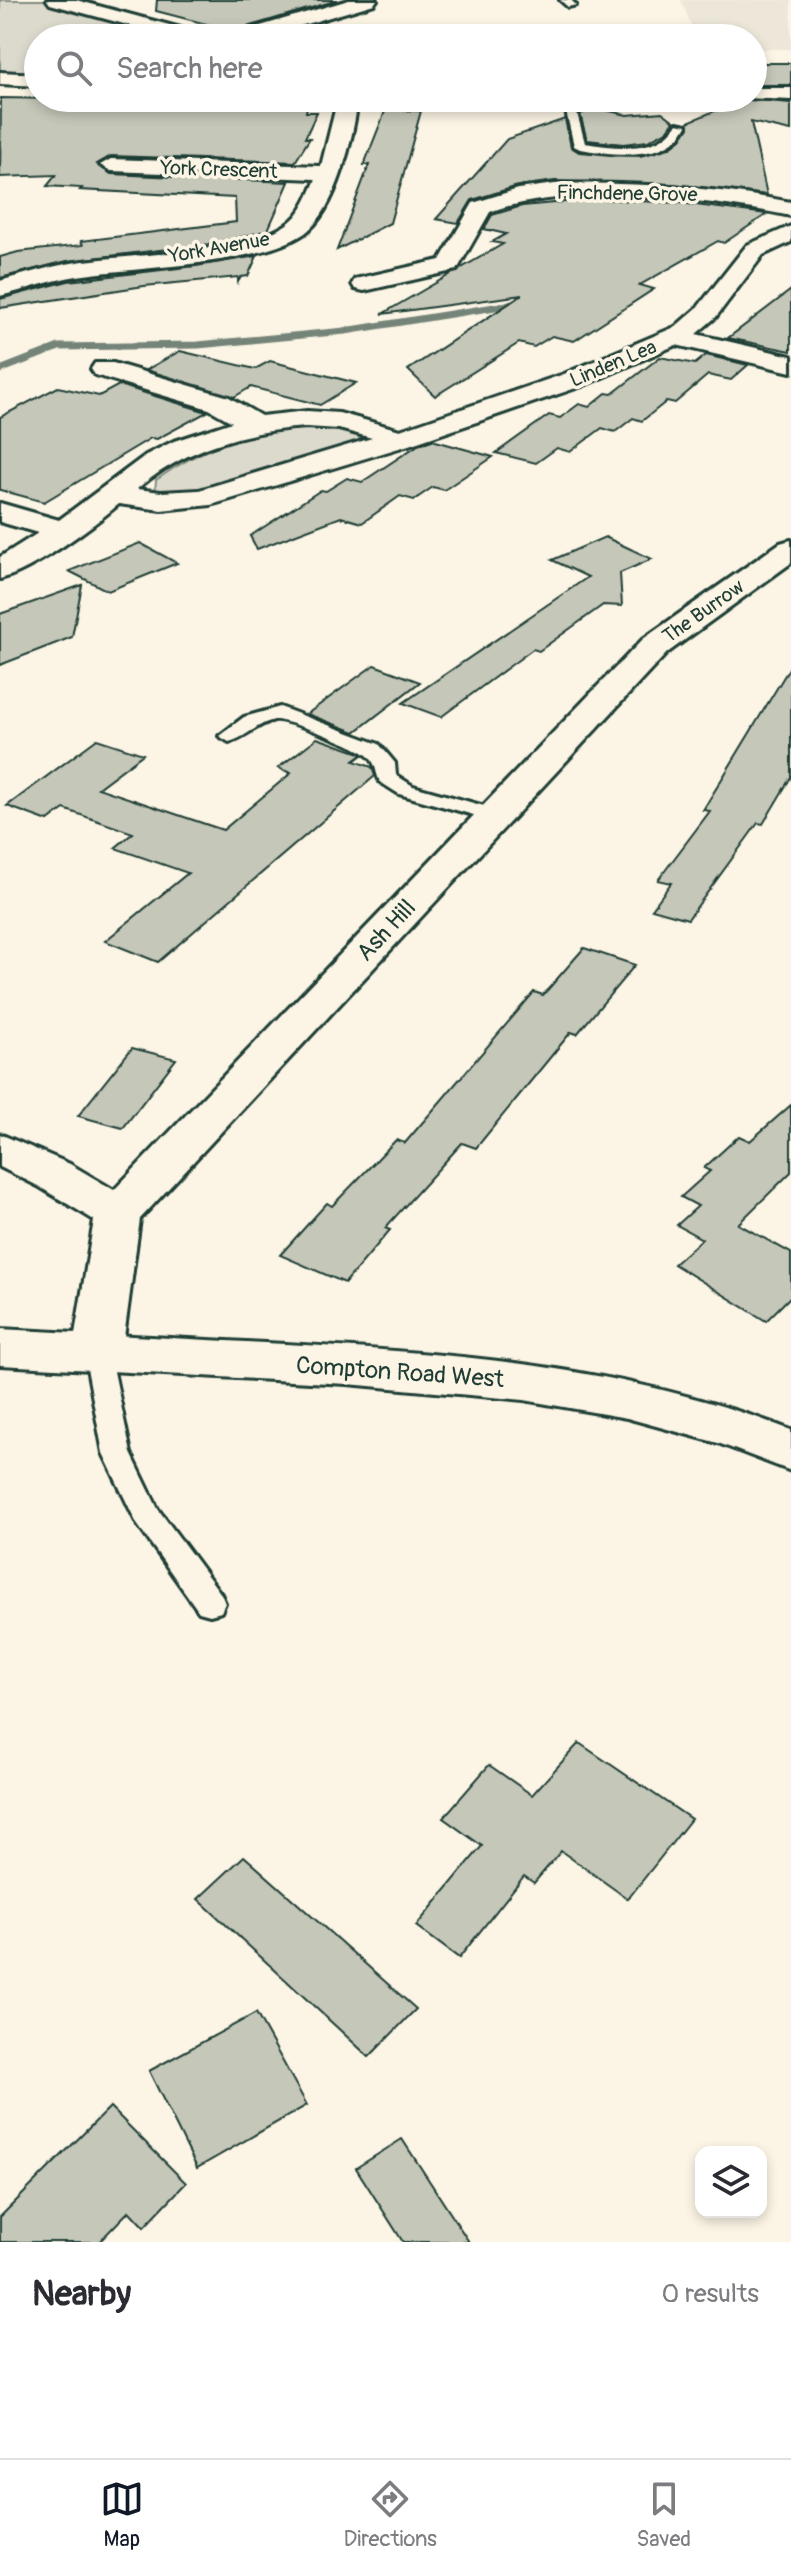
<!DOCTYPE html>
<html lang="en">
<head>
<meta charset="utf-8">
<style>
	:root { --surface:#fff; --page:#f7f7f7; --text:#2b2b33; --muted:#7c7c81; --line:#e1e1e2; --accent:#111827 }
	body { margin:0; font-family:Pangolin,sans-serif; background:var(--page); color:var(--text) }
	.controls { position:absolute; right:24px; bottom:24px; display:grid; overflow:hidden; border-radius:16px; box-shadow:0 4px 12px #0003 }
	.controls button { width:72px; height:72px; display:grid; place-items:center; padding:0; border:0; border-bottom:2px solid var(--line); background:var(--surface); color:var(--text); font:40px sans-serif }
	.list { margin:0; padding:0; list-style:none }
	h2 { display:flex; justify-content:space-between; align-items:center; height:104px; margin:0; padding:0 32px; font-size:34px }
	h2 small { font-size:26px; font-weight:400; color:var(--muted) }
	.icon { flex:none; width:44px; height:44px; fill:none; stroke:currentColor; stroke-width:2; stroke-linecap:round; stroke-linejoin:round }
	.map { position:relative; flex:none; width:791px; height:2242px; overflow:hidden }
	.search { position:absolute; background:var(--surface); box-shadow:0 4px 12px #0003; left:24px; right:24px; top:24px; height:88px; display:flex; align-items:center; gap:20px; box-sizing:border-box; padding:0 28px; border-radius:44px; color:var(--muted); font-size:30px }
	.sheet { height:216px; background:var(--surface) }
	nav { display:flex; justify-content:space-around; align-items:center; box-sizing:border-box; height:112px; border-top:2px solid var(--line); background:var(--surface); font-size:22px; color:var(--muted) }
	nav a { display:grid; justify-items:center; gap:4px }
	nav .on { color:var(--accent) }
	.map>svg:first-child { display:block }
	.built { fill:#ece7d8 }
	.green { fill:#dcdacc; stroke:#7e8c80; stroke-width:2 }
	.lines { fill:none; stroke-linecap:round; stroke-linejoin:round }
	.stream { stroke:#758479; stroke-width:7 }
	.building { fill:#c5c7b9; stroke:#1f3d34; stroke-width:2 }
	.lane-casing { stroke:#1f3d34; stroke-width:6 }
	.street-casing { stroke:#1f3d34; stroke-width:6 }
	.secondary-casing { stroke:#1f3d34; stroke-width:6 }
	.highway-casing { stroke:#1f3d34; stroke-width:6 }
	.lane { fill:#fcf5e5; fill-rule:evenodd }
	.street { fill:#fcf5e5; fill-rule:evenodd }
	.secondary { fill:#fcf5e5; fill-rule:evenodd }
	.highway { fill:#fcf5e5; fill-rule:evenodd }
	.labels { text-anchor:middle; stroke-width:7; stroke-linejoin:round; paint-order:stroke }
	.far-street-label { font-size:20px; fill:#1f3d34; stroke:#fcf5e5 }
	.street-label { font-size:24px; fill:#1f3d34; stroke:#fcf5e5 }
</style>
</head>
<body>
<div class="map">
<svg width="791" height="2242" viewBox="0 0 791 2242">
	<rect width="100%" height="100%" fill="#fcf5e5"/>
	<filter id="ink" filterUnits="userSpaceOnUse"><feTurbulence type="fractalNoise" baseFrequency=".0125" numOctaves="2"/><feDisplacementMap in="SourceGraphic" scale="16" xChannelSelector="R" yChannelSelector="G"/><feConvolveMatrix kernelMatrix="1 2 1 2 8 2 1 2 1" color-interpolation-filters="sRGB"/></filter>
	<g filter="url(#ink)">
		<polygon class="built" points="681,0 791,0 791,49 753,49 753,38 696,38"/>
		<g class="green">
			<polygon points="0,0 45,0 190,38 38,38 38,74 0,72"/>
			<path d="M303,425C320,426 349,424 360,438L357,444L204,493L155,492L156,480C204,445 245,435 303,425Z"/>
		</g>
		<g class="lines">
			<polyline class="stream" points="0,370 59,347 198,345 345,331 520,303"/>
		</g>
		<g class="building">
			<polygon points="157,0 338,0 233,31 156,11"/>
			<rect x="753" y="63" width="38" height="22"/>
			<polygon points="1,98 308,103 306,112 317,112 305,138 310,138 295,162 111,156 97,164 111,174 289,182 268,230 219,243 67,261 0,278 0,257 18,252 83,245 81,241 236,222 235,198 80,190 82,188 47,186 56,175 0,177"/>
			<polygon points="743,99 791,103 791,131 751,122 767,195 674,184 555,181 518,186 472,200 458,223 436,219 507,139 565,119 571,147 579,152 640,156 669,148 681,139 689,127 688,122"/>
			<polygon points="597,108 627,115 662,112 674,121 667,131 648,141 623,144 587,140 580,114"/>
			<polygon points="386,109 421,111 390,223 337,250 369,165 364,165"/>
			<polygon points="597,199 680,203 767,214 724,243 718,241 640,285 654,289 574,341 552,336 534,347 519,343 435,396 408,370 522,295 382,314 503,244 492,242 506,234 484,229 492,215 522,206"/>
			<polygon points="257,256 248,276 241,277 238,282 238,277 144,286 0,308 0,299 68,281 196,266"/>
			<polygon points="791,290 791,351 728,338"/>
			<polygon points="180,351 255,369 270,361 356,383 320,405 251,387 234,397 146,370"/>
			<polygon points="706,355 748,365 731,380 708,375 675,403 667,401 642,421 633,418 615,432 602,428 570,452 557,448 536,463 496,453 549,415 560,418 579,404 589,407 606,393 612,394 660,357 695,364"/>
			<polygon points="119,385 207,412 157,439 151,438 44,502 0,490 0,417 58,387 99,396"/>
			<polygon points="432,440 493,457 444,490 433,487 414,500 400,496 362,523 341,517 257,549 250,536 321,490 326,491 347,478 362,482 418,445"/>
			<polygon points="605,537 652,559 620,573 622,606 603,605 539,651 533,649 441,717 403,703 588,577 552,560"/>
			<polygon points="140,543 177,563 108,591 69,571"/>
			<polygon points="82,585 72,637 0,665 0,614"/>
			<polygon points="374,665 420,682 355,732 307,714"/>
			<polygon points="791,665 791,777 763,824 758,823 688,919 652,909 671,883 658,880 710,811 703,810"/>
			<polygon points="317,738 360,753 362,755 354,761 372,767 375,776 158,962 105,941 188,873 115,848 133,833 64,809 48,821 7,806 97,739 143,754 98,788 223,830 291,773 278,768"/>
			<polygon points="584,948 635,965 577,1034 571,1032 476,1148 462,1143 385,1228 390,1230 345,1283 280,1255 327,1203 332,1206 396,1140 405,1143 534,992 543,995"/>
			<polygon points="132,1048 176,1059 123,1128 78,1116"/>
			<polygon points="791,1105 791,1172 738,1224 791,1253 791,1296 766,1321 674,1264 702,1239 677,1225 698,1206 681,1197 710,1171 704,1168 739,1136 750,1141"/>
			<polygon points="579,1743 691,1819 628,1899 561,1851 534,1883 524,1876 459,1958 416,1926 482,1846 443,1818 489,1765 532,1795"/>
			<polygon points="244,1856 416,2009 369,2057 198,1899"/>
			<polygon points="256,2013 307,2105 197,2168 149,2071"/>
			<polygon points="110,2107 186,2183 144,2227 129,2211 99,2242 0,2242 0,2217"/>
			<polygon points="402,2139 469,2242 403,2242 356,2168"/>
		</g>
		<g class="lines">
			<g class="lane-casing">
				<g id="lane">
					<polygon points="560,0 571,0 576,5 568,7"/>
					<path d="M563,98H573L585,143C616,148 660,154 677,123L687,125C669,162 614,155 580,149L574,146Z"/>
					<path d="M280,707L379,744L395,763L396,775L413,786L502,811L505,815L495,821L399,794L380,782C375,772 377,763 367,755C359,746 284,718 274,720C257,724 245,738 229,742L219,736L244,717Z"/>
					<polygon points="97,1342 107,1345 110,1352 131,1453 158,1509 221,1594 225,1603 221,1612 210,1615 199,1612 137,1524 103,1453 84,1352 87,1345"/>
				</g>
			</g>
			<g class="street-casing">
				<g id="street">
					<polygon points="349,0 377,0 374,4 259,38 230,38 233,34"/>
					<path d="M338,98H358C354,135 337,210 305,233C257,266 137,267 77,276C51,280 26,290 0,296V281C25,274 51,266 77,262C130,254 251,254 291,221C303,211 310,193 316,179L111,171L100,165L111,159L321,166Z"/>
					<path d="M555,184C634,182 714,187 791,202V216C711,199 565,183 490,212L457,270L364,291L355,289L352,284L355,279L440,260L473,203L518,189Z"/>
					<path d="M791,226V242L763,255L716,317L696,334L791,356V372L676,345L582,386L409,445L211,505L161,510L119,504C93,526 33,571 0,579V557L38,533L0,522V503L59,520L146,455L174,441L232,422L209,409L95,375L91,369L95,363H113L229,397L261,416L307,411L339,413L400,430L564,374L675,327L698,307L747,245ZM307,427L339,429L372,438L199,490L161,492L137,489C185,448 245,431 307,427Z"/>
					<polygon points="791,540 791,563 667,653 140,1219 122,1352 114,1365 97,1370 80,1365 72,1352 94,1220 38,1186 0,1167 0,1134 70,1164 114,1190 643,639 780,543"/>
				</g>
			</g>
			<g class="secondary-casing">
				<g id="secondary">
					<polygon points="47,0 76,0 203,34 206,38 176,38 50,4"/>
					<polygon points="0,72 38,74 38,86 0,84"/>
					<polygon points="753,88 791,88 791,100 746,98 753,98"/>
				</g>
			</g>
			<g class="highway-casing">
				<path id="highway" d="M0,1329C95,1334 190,1339 285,1344C457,1353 629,1367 791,1430V1471L718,1443L627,1418L524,1400L347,1384L0,1365Z"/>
			</g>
			<use href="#lane" class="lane"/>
			<use href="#street" class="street"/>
			<use href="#secondary" class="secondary"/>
			<use href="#highway" class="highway"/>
		</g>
	</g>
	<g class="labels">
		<g class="far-street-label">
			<text transform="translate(219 169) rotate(2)" y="7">York Crescent</text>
			<text transform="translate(627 193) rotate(1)" y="7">Finchdene Grove</text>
			<text transform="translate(219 247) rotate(-10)" y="7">York Avenue</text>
			<text transform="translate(613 363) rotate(-23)" y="7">Linden Lea</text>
			<text transform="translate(703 611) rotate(-35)" y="7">The Burrow</text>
		</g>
		<g class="street-label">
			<text transform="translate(386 930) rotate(-47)" y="8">Ash Hill</text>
			<text transform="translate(400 1372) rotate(4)" y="8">Compton Road West</text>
		</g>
	</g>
</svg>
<div class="controls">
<button><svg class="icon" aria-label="layers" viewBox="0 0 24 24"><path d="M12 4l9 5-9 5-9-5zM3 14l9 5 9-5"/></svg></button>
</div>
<div class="search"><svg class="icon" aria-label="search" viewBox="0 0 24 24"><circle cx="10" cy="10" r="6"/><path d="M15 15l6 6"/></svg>Search here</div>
</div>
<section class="sheet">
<h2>Nearby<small>0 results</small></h2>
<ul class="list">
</ul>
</section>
<nav>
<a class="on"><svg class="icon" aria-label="map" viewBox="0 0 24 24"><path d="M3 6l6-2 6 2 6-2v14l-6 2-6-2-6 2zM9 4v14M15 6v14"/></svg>Map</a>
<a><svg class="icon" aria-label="directions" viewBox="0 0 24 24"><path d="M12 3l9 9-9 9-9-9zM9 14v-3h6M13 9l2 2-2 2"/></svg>Directions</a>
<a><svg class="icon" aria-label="saved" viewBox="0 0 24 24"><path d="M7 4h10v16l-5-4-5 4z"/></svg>Saved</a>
</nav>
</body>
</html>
